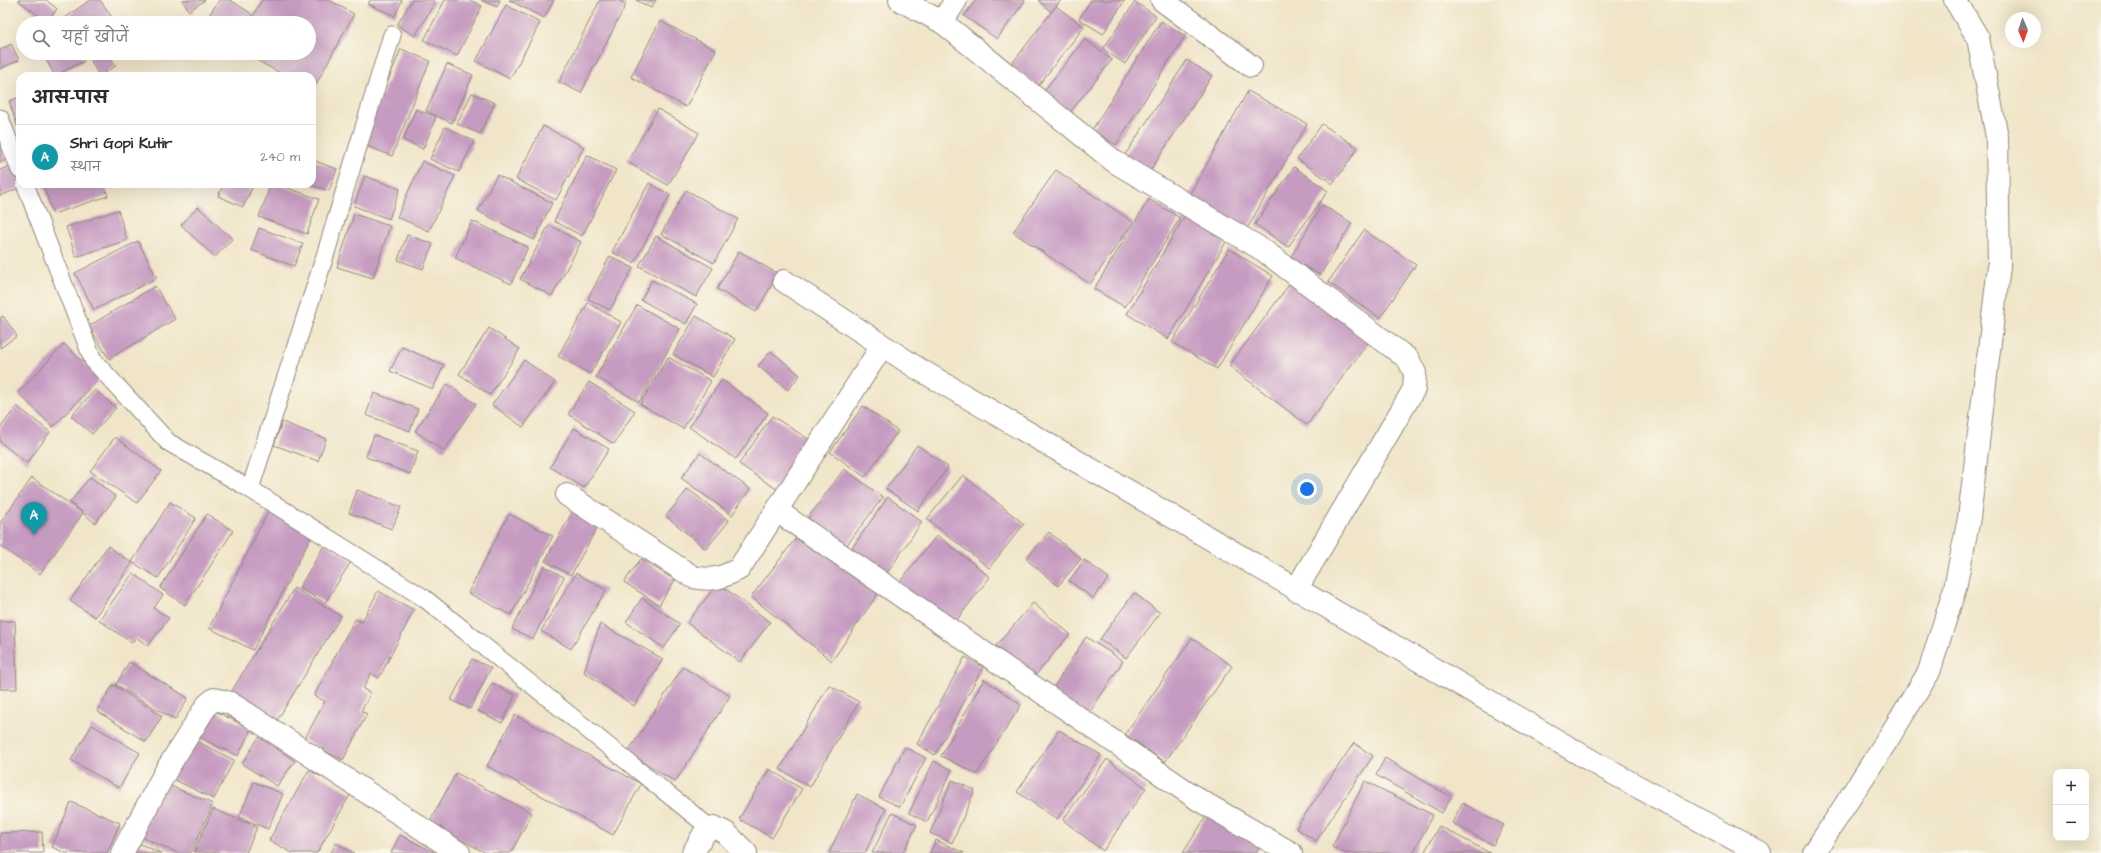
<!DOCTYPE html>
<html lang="hi">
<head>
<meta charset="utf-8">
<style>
	:root { --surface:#fff; --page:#f2f2f3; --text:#2b2b33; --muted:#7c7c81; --line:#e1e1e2; --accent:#0f766e }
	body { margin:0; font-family:"Architects Daughter","Playpen Sans Deva",sans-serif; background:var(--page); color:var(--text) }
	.controls { position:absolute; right:12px; bottom:12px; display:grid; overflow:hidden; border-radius:8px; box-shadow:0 4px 16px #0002 }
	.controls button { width:36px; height:36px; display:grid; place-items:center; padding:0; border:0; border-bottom:1px solid var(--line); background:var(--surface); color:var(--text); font:20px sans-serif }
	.compass { position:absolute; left:2005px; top:12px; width:36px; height:36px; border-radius:50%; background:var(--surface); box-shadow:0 4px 16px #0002; rotate:178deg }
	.you { position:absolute; left:1307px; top:489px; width:14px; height:14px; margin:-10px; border:3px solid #fff; border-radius:50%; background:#1a73e8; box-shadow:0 0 0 6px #1a73e833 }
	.badge { display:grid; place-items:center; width:26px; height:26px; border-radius:50%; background:var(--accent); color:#fff; font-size:13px; font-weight:700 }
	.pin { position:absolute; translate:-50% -33px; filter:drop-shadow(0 1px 2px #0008) }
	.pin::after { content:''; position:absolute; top:21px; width:14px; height:12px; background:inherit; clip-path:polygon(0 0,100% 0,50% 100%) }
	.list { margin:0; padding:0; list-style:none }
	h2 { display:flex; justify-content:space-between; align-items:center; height:52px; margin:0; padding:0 16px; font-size:17px }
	h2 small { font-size:13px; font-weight:400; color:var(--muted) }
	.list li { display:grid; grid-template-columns:26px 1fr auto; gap:12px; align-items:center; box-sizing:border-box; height:64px; padding:0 16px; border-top:1px solid var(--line) }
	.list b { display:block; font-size:15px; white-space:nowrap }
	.list p { margin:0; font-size:13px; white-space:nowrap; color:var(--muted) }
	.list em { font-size:13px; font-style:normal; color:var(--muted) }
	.icon { flex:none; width:22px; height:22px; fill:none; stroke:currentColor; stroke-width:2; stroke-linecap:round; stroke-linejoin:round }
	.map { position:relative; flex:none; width:2101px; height:853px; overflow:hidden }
	.search { position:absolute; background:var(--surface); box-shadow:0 4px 16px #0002; left:16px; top:16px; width:300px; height:44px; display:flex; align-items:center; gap:10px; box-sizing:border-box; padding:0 14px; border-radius:22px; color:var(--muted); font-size:15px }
	.panel { position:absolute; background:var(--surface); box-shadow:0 4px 16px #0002; left:16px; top:72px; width:300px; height:116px; border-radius:12px }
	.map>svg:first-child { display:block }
	.building { fill:#c69bc1 }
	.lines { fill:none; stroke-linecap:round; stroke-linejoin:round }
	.service-casing { stroke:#8e887a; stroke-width:19 }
	.minor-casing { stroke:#8e887a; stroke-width:24 }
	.service { stroke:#fff; stroke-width:17 }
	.minor { stroke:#fff; stroke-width:22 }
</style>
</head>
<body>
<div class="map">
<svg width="2101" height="853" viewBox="0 0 2101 853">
	<rect width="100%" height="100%" fill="#fbf7ec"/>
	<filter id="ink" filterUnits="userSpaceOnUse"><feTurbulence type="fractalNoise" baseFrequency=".025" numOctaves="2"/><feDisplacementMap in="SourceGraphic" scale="8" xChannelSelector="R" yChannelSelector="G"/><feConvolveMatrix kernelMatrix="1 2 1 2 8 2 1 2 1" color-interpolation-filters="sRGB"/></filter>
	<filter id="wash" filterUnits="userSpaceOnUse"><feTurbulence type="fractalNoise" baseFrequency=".012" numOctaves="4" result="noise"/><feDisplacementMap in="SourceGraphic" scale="16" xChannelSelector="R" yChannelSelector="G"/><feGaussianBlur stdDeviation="0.9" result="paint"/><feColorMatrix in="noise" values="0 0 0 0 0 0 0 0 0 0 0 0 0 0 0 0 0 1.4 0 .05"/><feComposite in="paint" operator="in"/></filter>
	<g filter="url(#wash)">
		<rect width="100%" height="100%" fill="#f0e5c8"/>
		<g id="blocks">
			<g class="building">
				<polygon points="18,0 46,0 57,9 47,22"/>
				<polygon points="90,0 100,0 111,16 101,23 70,23 66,17"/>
				<polygon points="182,0 205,0 189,11"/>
				<polygon points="219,0 230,0 252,14 246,23 211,23 206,20"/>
				<polygon points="262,0 329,0 354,14 313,90 312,76 286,76 243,53 309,53 309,23 249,23"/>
				<polygon points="370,0 402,0 395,16 368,4"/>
				<polygon points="412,0 432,0 435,2 415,36 397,25"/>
				<polygon points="445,0 470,0 482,6 457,56 424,40"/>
				<polygon points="481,0 500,0 497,7"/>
				<polygon points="509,0 554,0 544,18"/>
				<polygon points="600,0 618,0 626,4 581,93 559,82"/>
				<polygon points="636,0 656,0 651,8"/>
				<polygon points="976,0 1023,0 1025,1 997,39 964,16"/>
				<polygon points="1038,0 1061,0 1051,12"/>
				<polygon points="1091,0 1125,0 1103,34 1079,19"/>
				<polygon points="1135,2 1156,16 1125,64 1103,49"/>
				<polygon points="506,5 540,23 510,79 476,61"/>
				<polygon points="1056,6 1084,27 1038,86 1011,65"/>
				<polygon points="660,21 716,50 686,107 631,77"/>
				<polygon points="1161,21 1185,36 1116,145 1092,130"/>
				<polygon points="1085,39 1112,60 1070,112 1043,92"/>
				<polygon points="11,44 19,60 0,69 0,50"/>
				<polygon points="401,49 430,61 392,156 362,144"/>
				<polygon points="43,53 80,53 84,61 55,76"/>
				<polygon points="87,53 108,53 116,66 99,76"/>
				<polygon points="1187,60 1212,76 1148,174 1123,158"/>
				<polygon points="447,64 473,75 452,123 426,111"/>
				<polygon points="1248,91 1307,124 1245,232 1187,199"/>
				<polygon points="472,93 495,103 480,134 457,124"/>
				<polygon points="20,97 20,134 9,101"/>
				<polygon points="416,109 436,117 423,149 403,140"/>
				<polygon points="658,109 699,133 668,185 627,162"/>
				<polygon points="1322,124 1358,148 1333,184 1297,159"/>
				<polygon points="543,126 584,147 556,200 516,179"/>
				<polygon points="445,127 474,141 459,172 430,159"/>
				<polygon points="0,133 11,158 0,163"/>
				<polygon points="587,155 616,170 582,236 554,221"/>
				<polygon points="312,160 337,169 329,191 312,185"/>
				<polygon points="422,161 455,176 429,231 397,217"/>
				<polygon points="13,165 22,187 0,196 0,170"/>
				<polygon points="1294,167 1328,191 1288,247 1255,224"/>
				<polygon points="1056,170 1133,222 1090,284 1013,232"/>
				<polygon points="497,175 552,203 534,240 478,211"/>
				<polygon points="365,176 400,189 389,219 354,206"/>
				<polygon points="649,183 670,195 634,263 612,252"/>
				<polygon points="43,184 104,184 108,196 53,214"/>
				<polygon points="224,184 254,184 243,207 218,196"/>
				<polygon points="271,184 276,184 319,199 307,234 259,217"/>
				<polygon points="686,190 738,219 714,263 661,234"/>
				<polygon points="1149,199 1180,218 1125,307 1094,289"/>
				<polygon points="1322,205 1352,223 1320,275 1290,258"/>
				<polygon points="198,207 232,239 215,257 181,225"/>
				<polygon points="118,210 127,240 76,257 66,227"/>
				<polygon points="1187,212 1229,237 1168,339 1127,314"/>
				<polygon points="354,214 390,226 373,278 337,267"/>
				<polygon points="472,221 528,247 511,284 455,258"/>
				<polygon points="549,225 581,242 552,296 520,279"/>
				<polygon points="259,228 303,244 294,266 251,250"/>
				<polygon points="1364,230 1416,265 1380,318 1328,282"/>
				<polygon points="407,235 433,244 423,269 398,260"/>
				<polygon points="656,236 713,268 696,297 639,266"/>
				<polygon points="138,241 157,278 94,310 75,273"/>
				<polygon points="1229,249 1273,276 1217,369 1172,342"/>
				<polygon points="739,251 778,274 756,312 717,289"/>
				<polygon points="610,256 633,268 610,310 588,299"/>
				<polygon points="652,280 697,304 686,324 641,300"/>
				<polygon points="1291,282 1370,340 1307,425 1229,366"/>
				<polygon points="155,286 175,319 109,359 89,326"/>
				<polygon points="588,303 621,322 590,374 558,356"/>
				<polygon points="637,305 680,329 639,402 596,377"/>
				<polygon points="3,316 17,336 0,348 0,318"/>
				<polygon points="696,316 735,339 713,377 673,354"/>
				<polygon points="489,328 520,349 490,395 459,374"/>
				<polygon points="64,344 100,378 53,427 18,393"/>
				<polygon points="402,347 444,365 433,389 390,371"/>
				<polygon points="771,351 800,375 788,390 758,366"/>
				<polygon points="668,357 711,381 683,429 640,404"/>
				<polygon points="524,360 555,382 523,427 492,405"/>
				<polygon points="722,380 768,413 736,459 689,427"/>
				<polygon points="589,382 635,411 614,444 568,414"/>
				<polygon points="447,384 476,404 444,451 415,431"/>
				<polygon points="95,390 116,408 92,434 71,416"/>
				<polygon points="374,393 418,409 410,431 366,415"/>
				<polygon points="17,406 50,432 27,463 0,442 0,428"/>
				<polygon points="863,406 898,431 865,477 830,452"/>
				<polygon points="772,416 813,442 781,492 739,464"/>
				<polygon points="282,422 326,439 318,461 274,445"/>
				<polygon points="574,428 609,449 584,488 550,467"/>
				<polygon points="374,435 418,451 410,474 366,457"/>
				<polygon points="115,437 161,471 137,503 90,471"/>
				<polygon points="917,445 948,467 918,511 886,489"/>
				<polygon points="700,453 750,489 732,515 681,478"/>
				<polygon points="844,469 883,497 846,546 808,518"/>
				<polygon points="963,475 1024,524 989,568 927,519"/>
				<polygon points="90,477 116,497 95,523 70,502"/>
				<polygon points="32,478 83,513 40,574 0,546 0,523"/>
				<polygon points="688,489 729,521 706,549 666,516"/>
				<polygon points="357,490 401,507 392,529 349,513"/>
				<polygon points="888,497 922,522 885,576 850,551"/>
				<polygon points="170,502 196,518 158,578 132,562"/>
				<polygon points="269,510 313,533 253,650 209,628"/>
				<polygon points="573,511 598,526 571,575 545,561"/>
				<polygon points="207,514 233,531 185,605 160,588"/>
				<polygon points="509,514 553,536 511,615 468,593"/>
				<polygon points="1049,532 1081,559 1058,586 1026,559"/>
				<polygon points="800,533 879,592 832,661 751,597"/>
				<polygon points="937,535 990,577 952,626 898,584"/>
				<polygon points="325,544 352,560 325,603 299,588"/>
				<polygon points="108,546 132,563 95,617 70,601"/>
				<polygon points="641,559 675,580 659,605 624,582"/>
				<polygon points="1084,560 1109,578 1093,598 1069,581"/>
				<polygon points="544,566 564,577 533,639 512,629"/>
				<polygon points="133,573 163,595 154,608 169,618 148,646 136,637 132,643 99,620"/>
				<polygon points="576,573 606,590 571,649 541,631"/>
				<polygon points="718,583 770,622 740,662 687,623"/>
				<polygon points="294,588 341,616 276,722 230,694"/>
				<polygon points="378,591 414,610 379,678 371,673 363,689 371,693 361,711 367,714 343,760 304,740 325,701 314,696 355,619 362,622"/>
				<polygon points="1134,593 1160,613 1126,658 1100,639"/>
				<polygon points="642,598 680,624 664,648 626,622"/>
				<polygon points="1033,603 1070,634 1034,677 996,646"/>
				<polygon points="0,621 15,621 17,689 0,689"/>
				<polygon points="600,624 663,659 634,706 584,672"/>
				<polygon points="1086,637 1123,661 1088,715 1051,691"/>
				<polygon points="1192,638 1232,666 1165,762 1125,734"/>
				<polygon points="965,657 983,667 935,755 917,744"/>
				<polygon points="472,659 491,668 470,709 451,700"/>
				<polygon points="129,662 188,698 175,720 116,685"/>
				<polygon points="683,667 730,696 675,782 628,752"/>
				<polygon points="984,679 1021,705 977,774 941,756"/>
				<polygon points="492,683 515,695 502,723 478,711"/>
				<polygon points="113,685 162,716 146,742 97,711"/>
				<polygon points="829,685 859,702 810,787 780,769"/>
				<polygon points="213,710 251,729 238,756 200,738"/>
				<polygon points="515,715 641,784 613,835 487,766"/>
				<polygon points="92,725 140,753 119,788 71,760"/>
				<polygon points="1059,730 1101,755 1057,819 1017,792"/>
				<polygon points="259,737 295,761 277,786 242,764"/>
				<polygon points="191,738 234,760 214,799 171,778"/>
				<polygon points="1354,743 1373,756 1316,841 1296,828"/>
				<polygon points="905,747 926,758 900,807 879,797"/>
				<polygon points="1385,758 1451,797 1442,813 1376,775"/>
				<polygon points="1107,759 1146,788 1103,851 1063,820"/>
				<polygon points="934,761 952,770 927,822 909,813"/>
				<polygon points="769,769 802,789 772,838 739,819"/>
				<polygon points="309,770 351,793 317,853 292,853 269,840"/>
				<polygon points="456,773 532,813 511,853 486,853 429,823"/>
				<polygon points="952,780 975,790 952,843 930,833"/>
				<polygon points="1365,781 1433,815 1413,853 1345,853 1332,847"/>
				<polygon points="254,782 283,794 268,829 239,817"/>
				<polygon points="166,784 213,804 191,853 177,853 138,835"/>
				<polygon points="857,794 886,809 865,853 829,853"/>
				<polygon points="71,802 120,823 107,853 65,853 52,847"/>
				<polygon points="1462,803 1504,825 1493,845 1452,823"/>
				<polygon points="213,809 257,827 246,853 194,852"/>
				<polygon points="1209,812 1261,845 1256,853 1183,853"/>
				<polygon points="892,813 917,825 903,853 872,853"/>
				<polygon points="1439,826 1490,853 1424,853"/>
				<polygon points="42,832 43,853 0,853 0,833"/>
				<polygon points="400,835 436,853 391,853"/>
				<polygon points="936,840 964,853 930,853"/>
				<polygon points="133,841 161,853 128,853"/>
				<polygon points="336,843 354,853 331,853"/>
			</g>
		</g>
	</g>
	<g filter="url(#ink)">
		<use href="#blocks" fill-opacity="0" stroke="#8e887a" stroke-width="1"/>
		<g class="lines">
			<g class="service-casing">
				<g id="service">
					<polyline points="0,118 20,170"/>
					<polyline points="25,184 93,360 168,442 250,489 424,598 710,828"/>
					<polyline points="250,489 324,259 392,35"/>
				</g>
			</g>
			<g class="minor-casing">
				<g id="minor">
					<polyline points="900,0 942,22"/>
					<polyline points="956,0 942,22 1115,162 1263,250 1408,359 1415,373 1414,389 1296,590"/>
					<polyline points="1162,0 1251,66"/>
					<polyline points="784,281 917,368 1609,771 1760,853"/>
					<path d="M567,495L693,577C713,581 721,578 739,569L882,346"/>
					<polyline points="777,511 1199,800 1291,853"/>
					<polyline points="122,853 167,769 207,705 214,699 230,703 246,713 459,853"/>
					<polyline points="693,853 705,832 714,827 726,833 746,853"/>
					<polyline points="1814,853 1886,742 1929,672 1955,588 1969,518 1999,266 1997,137 1978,38 1955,0"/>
				</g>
			</g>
			<use href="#service" class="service"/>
			<use href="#minor" class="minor"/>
		</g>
	</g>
</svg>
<div class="controls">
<button>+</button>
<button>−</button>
</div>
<svg class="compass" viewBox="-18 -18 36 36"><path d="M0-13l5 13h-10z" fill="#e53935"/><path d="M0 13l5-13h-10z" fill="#7c7c81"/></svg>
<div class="you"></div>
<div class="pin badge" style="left:34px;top:535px;background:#0f9aa8">A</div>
<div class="search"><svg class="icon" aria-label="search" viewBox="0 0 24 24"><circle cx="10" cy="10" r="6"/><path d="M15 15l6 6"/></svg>यहाँ खोजें</div>
<section class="panel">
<h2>आस-पास<small></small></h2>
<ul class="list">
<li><span class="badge" style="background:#0f9aa8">A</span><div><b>Shri Gopi Kutir</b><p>स्थान</p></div><em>240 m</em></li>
</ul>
</section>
</div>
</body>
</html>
